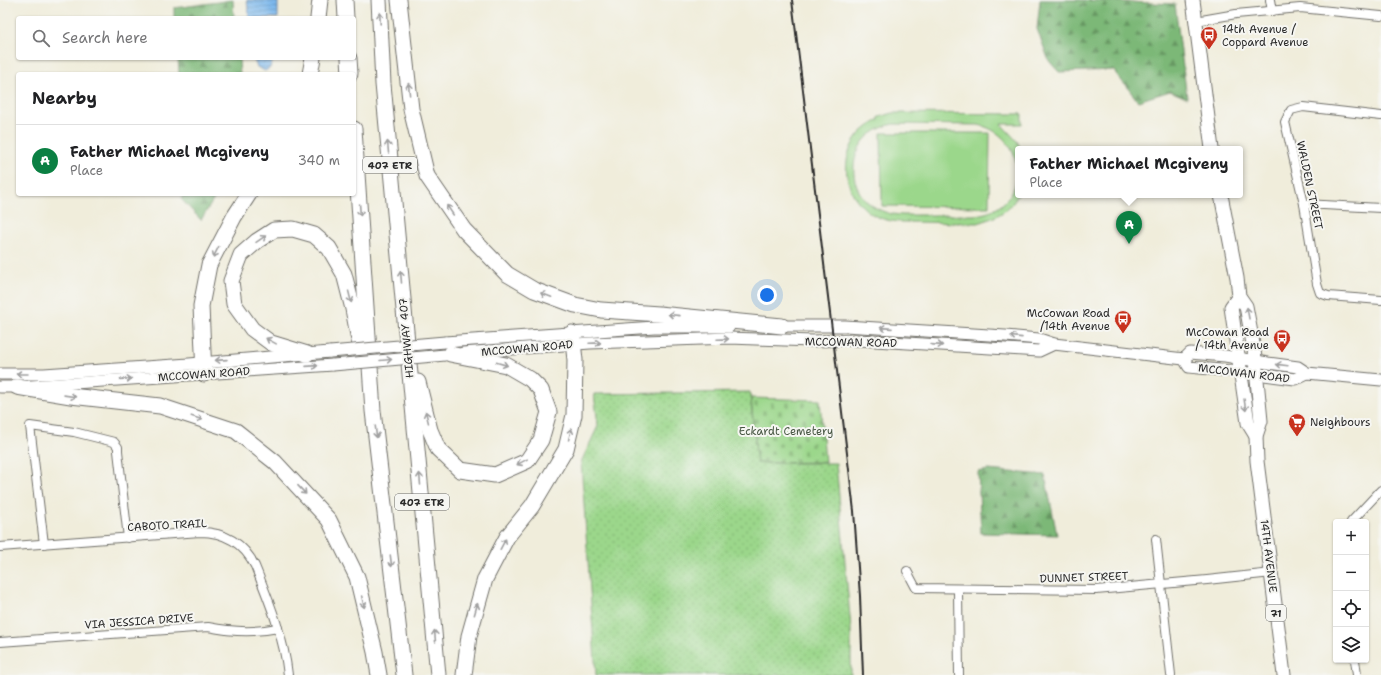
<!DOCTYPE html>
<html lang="en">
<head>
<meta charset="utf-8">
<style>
	:root { --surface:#fff; --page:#f2f2f2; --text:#202124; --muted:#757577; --line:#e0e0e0; --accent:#0b8043 }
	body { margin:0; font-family:"Shantell Sans",sans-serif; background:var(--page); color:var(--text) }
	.controls { position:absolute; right:12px; bottom:12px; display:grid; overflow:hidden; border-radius:4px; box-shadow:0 1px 3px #0004 }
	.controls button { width:36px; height:36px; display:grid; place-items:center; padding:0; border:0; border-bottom:1px solid var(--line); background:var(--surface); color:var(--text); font:20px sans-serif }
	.you { position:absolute; left:767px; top:295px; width:14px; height:14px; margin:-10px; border:3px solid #fff; border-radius:50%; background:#1a73e8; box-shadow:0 0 0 6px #1a73e833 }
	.badge { display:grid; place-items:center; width:26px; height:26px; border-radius:50%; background:var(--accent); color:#fff; font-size:13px; font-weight:700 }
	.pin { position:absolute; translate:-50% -33px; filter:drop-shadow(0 1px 2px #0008) }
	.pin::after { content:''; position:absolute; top:21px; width:14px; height:12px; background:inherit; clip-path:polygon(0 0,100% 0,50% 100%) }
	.popup { position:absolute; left:1015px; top:146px; width:228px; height:52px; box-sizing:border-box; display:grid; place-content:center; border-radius:4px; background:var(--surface); filter:drop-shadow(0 1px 3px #0005); font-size:13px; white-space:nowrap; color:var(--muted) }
	.popup b { font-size:15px; color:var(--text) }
	.popup::after { content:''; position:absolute; left:50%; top:100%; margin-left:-8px; border:8px solid transparent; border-top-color:var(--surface) }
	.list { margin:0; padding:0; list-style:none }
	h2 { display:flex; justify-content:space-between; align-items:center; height:52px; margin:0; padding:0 16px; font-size:17px }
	h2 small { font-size:13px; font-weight:400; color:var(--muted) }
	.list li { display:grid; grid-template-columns:26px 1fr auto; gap:12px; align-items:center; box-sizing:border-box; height:72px; padding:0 16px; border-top:1px solid var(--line) }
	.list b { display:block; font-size:15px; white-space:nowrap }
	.list p { margin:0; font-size:13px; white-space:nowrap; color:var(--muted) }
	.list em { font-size:13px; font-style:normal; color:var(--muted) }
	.icon { flex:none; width:22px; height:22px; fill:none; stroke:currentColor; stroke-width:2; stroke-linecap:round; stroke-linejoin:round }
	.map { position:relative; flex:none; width:1381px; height:675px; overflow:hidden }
	.search { position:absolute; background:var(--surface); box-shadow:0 1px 3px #0004; left:16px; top:16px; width:340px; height:44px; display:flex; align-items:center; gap:10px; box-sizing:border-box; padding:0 14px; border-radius:4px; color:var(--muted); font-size:15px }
	.panel { position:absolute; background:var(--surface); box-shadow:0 1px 3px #0004; left:16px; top:72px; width:340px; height:124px; border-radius:4px }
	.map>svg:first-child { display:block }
	.grass { fill:url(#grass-dots); stroke:#63815b }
	.forest { fill:url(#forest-firs); stroke:#547251 }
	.cemetery { fill:url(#cemetery-stones); stroke:#63815b }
	.pitch { fill:#9bd78b; stroke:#63815b; fill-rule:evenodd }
	.water { fill:url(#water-rules); stroke:#52718c }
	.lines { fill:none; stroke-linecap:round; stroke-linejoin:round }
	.minor-casing { stroke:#706f69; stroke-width:10 }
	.secondary-casing { stroke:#706f69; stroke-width:13 }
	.primary-casing { stroke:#706f69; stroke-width:15 }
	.motorway-casing { stroke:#706f69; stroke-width:17 }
	.minor { stroke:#fff; stroke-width:8 }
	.secondary { stroke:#fff; stroke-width:11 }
	.primary { stroke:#fff; stroke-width:13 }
	.motorway { stroke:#fff; stroke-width:15 }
	.rail { stroke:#2b2b2b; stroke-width:2 }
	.secondary-bridge-casing { stroke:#706f69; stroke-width:13; stroke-linecap:butt }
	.secondary-bridge { stroke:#fff; stroke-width:11 }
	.oneway { stroke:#a0a0a0 }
	.labels { text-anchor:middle; stroke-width:4; stroke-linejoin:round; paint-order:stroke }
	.shield { fill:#f6f6f2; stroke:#686867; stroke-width:1 }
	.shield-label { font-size:10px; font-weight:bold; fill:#2b2b2b }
	.poi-label { font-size:11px; fill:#2b2b2b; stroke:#f6f6f2; text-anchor:start }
	.street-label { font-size:11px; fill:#2b2b2b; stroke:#f6f6f2 }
	.park-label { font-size:11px; fill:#475643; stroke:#f6f6f2 }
</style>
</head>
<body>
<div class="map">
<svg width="1381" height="675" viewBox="0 0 1381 675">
	<defs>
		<pattern id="grass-dots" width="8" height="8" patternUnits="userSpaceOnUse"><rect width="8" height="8" fill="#9bd78b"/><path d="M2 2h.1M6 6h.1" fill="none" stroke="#86b978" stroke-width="1.8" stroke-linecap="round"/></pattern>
		<pattern id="forest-firs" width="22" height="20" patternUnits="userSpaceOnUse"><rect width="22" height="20" fill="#7cb877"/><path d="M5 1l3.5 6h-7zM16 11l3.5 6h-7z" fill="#669662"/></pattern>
		<pattern id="cemetery-stones" width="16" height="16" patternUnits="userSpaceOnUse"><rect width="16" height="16" fill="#9bd78b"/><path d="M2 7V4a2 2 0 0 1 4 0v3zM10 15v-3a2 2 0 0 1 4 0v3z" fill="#86b978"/></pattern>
		<pattern id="water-rules" width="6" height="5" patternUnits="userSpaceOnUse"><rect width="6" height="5" fill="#7ab7ed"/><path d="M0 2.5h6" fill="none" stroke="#6495c0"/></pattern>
	</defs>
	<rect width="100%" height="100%" fill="#f6f6f2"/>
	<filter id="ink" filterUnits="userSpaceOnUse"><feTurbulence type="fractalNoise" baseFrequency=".025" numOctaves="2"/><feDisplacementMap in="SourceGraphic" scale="8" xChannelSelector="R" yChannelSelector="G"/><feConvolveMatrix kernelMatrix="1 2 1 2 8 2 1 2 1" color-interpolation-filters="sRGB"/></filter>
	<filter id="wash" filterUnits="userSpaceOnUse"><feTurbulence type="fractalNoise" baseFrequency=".012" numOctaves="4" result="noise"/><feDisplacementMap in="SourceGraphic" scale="16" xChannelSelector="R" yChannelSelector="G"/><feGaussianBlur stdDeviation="0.9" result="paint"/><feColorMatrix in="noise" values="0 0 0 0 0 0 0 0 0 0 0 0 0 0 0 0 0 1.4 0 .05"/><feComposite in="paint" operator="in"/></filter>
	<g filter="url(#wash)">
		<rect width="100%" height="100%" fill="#f0eddb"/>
		<polygon class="grass" points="750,392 757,463 836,463 851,628 851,675 596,675 581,462 598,426 594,394"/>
		<g class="forest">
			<polygon points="233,0 234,18 174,18 174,8"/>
			<polygon points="1040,0 1081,0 1175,4 1187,98 1170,91 1138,101 1113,70 1059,72 1049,61 1037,29"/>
			<polygon points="178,58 239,58 240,74 179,74"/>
			<polygon points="184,194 217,194 201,220 181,199"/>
			<polygon points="988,470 1045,475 1057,535 981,533 978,472"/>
		</g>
		<polygon class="cemetery" points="751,398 820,400 825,462 757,463"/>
		<g class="pitch">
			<path d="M893,113L1022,114V124H1001L1017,141L1021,149H1018V195C1010,211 995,218 978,223L900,222C889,221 878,219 869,212C841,192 838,150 866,128C870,125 875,122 879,120V117ZM893,124L978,125C1016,132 1032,181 1000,206C992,212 983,214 974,215C955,215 937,215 919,215C908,215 896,216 885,212C877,209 868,204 863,197C848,179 852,148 871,134C878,129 885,126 893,124Z"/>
			<polygon points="881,133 990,133 989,207 882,206"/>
		</g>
		<g class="water">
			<polygon points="247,0 278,0 278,18 249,18"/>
			<polygon points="253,58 274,58 270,68 265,71 257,67"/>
		</g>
	</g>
	<g filter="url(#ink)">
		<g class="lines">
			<g class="minor-casing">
				<g id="minor">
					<polyline points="1270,0 1272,11"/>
					<polyline points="1196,21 1236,14 1300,8 1381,16"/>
					<polyline points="1381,116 1303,107 1291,110 1285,122 1304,204 1317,284 1320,293 1328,296 1381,300"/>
					<polyline points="1304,204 1381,208"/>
					<polyline points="1351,522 1381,490"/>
					<polyline points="1156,539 1171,675"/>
					<polyline points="44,544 30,426 74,432 114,442 118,447 118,451 128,538"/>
					<path d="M0,547L200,532C226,532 244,544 255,566C269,601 284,637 288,675"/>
					<polyline points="907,571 916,588 1096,590 1207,580 1272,573"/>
					<polyline points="958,590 959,675"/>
					<path d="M0,642L208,627C232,632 254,633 278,628"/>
					<polyline points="1355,660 1357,675"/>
				</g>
			</g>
			<g class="secondary-casing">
				<g id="secondary">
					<polyline points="776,326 845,326 1005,336 1039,339 1054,344 1184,359 1189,367 1241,372 1295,379 1307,373"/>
					<polyline points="445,342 654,327 729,327"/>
					<polyline points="463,353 590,343 730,338 812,341 858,340 1039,351 1054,344"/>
					<polyline points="1184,359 1190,353 1225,356 1268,363 1298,367 1307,373 1381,380"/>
					<polyline points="0,374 44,374 189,364 330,352"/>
					<polyline points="0,387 17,387 333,365"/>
				</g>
			</g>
			<g class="primary-casing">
				<g id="primary">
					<polyline points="1193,0 1212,149"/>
					<polyline points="1221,195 1237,278 1239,296 1246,306 1254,349 1261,421 1256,436 1257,461 1284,675"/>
					<polyline points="1239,296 1231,307 1248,423 1256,436"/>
				</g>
			</g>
			<g class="motorway-casing">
				<g id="motorway">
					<polyline points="345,0 346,18"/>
					<polyline points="379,0 383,84 438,675"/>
					<polyline points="399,0 411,109 427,176 464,230 507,274 534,290 575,305 601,310 659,314 782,326"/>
					<polyline points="318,18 320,0"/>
					<polyline points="349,58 350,74"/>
					<polyline points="310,74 313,58"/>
					<polyline points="354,129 373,411 404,675"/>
					<polyline points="307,354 271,343 252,329 234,304 231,281 241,255 257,241 274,230 293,229 314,235 329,248 344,274 353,309 362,356"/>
					<polyline points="204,374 201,306 209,265 234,217 249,194"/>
					<polyline points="418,382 430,430 438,449 460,470 495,475 527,461 541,440 549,412 541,390 530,379 506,365 450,354"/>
					<polyline points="17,387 71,396 160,406 236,431 275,462 329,520 357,577 375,652 379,675"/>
					<polyline points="464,675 469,636 485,579 507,537 532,506 566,449 574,415 575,360 572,333"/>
				</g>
			</g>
			<use href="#minor" class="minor"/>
			<use href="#secondary" class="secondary"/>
			<use href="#primary" class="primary"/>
			<use href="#motorway" class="motorway"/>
			<polyline class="rail" points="792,0 854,511 860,596 863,675"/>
			<g class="secondary-bridge-casing">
				<g id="secondary-bridge">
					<polyline points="330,352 445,342"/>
					<polyline points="333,365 445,355"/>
				</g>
			</g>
			<use href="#secondary-bridge" class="secondary-bridge"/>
		</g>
		<defs><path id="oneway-shaft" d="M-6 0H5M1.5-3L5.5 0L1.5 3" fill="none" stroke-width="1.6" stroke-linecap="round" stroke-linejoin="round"/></defs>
		<g class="oneway">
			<use href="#oneway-shaft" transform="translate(380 18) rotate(-92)"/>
			<use href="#oneway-shaft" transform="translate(409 89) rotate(-96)"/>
			<use href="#oneway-shaft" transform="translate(388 147) rotate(-95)"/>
			<use href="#oneway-shaft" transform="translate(360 210) rotate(86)"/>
			<use href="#oneway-shaft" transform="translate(450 210) rotate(-124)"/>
			<use href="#oneway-shaft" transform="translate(261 239) rotate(-34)"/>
			<use href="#oneway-shaft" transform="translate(216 252) rotate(117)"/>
			<use href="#oneway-shaft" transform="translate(401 277) rotate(-95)"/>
			<use href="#oneway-shaft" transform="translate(546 295) rotate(-159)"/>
			<use href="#oneway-shaft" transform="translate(350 297) rotate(76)"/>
			<use href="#oneway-shaft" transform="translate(1248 313) rotate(-100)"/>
			<use href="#oneway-shaft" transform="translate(674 315) rotate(-174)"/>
			<use href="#oneway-shaft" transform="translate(886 328) rotate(-176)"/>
			<use href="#oneway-shaft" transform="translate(1016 337) rotate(-174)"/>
			<use href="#oneway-shaft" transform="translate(723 339) rotate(-2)"/>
			<use href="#oneway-shaft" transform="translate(271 341) rotate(-151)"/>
			<use href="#oneway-shaft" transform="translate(595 343) rotate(-2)"/>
			<use href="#oneway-shaft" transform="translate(937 345) rotate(4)"/>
			<use href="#oneway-shaft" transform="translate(221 360) rotate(176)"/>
			<use href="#oneway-shaft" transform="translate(386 360) rotate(-5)"/>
			<use href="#oneway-shaft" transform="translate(502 364) rotate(16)"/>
			<use href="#oneway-shaft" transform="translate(1282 365) rotate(-173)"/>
			<use href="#oneway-shaft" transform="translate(312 366) rotate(-4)"/>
			<use href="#oneway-shaft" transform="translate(22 374) rotate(180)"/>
			<use href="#oneway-shaft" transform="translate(126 379) rotate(-4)"/>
			<use href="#oneway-shaft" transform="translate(70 396) rotate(8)"/>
			<use href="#oneway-shaft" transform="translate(1245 405) rotate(81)"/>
			<use href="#oneway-shaft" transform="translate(427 417) rotate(-104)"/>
			<use href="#oneway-shaft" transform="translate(197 418) rotate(18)"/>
			<use href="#oneway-shaft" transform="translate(376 432) rotate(83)"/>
			<use href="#oneway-shaft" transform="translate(570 434) rotate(-76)"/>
			<use href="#oneway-shaft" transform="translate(522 462) rotate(151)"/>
			<use href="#oneway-shaft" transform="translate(420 479) rotate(-95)"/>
			<use href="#oneway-shaft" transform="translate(302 490) rotate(47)"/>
			<use href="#oneway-shaft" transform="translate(503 544) rotate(-62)"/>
			<use href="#oneway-shaft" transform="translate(391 561) rotate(83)"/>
			<use href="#oneway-shaft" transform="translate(363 602) rotate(77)"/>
			<use href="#oneway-shaft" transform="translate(476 609) rotate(-74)"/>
			<use href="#oneway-shaft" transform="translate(435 636) rotate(-95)"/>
		</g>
	</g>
	<defs>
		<g id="bus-pin" transform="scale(0.9)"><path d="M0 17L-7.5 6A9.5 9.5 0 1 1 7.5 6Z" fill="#c8321e" stroke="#f6f6f2"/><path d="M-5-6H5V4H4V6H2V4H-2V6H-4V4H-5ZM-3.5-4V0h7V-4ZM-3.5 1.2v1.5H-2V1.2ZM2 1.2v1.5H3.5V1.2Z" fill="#fff"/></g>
		<g id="supermarket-pin" transform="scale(0.9)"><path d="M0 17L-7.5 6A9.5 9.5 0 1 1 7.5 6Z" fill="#c8321e" stroke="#f6f6f2"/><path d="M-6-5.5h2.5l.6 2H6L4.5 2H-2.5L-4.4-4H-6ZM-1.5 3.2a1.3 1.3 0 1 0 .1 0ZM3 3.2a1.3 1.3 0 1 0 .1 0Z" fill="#fff"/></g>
	</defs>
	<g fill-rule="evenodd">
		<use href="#bus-pin" x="1209" y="35"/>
		<use href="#bus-pin" x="1123" y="319"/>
		<use href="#bus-pin" x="1282" y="338"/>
		<use href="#supermarket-pin" x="1297" y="422"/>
	</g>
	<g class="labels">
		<g class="shield">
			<rect x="363" y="157" width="54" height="16" rx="3"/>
			<rect x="395" y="494" width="54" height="16" rx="3"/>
			<rect x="1266" y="605" width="20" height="16" rx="3"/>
		</g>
		<g class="shield-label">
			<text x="390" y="169">407 ETR</text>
			<text x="422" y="506">407 ETR</text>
			<text x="1276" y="617">71</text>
		</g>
		<g class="poi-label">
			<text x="1222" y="33">14th Avenue /<tspan x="1222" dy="13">Coppard Avenue</tspan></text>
			<text x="1110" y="317" text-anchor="end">McCowan Road<tspan x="1110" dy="13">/14th Avenue</tspan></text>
			<text x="1269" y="336" text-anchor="end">McCowan Road<tspan x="1269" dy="13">/ 14th Avenue</tspan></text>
			<text x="1310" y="426">Neighbours</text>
		</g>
		<g class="street-label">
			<text transform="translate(1310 185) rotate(78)" y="4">WALDEN STREET</text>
			<text transform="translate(406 338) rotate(-95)" y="4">HIGHWAY 407</text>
			<text transform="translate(851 342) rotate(1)" y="4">MCCOWAN ROAD</text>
			<text transform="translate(527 348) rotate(-5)" y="4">MCCOWAN ROAD</text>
			<text transform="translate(1244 373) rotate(7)" y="4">MCCOWAN ROAD</text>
			<text transform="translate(204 374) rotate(-4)" y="4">MCCOWAN ROAD</text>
			<text transform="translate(167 525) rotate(-3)" y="4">CABOTO TRAIL</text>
			<text transform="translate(1269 556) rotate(83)" y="4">14TH AVENUE</text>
			<text transform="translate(1084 577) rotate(-2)" y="4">DUNNET STREET</text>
			<text transform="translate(139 621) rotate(-4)" y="4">VIA JESSICA DRIVE</text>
		</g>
		<g class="park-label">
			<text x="786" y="435">Eckardt Cemetery</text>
		</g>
	</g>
</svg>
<div class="controls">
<button>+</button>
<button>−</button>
<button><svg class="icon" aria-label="locate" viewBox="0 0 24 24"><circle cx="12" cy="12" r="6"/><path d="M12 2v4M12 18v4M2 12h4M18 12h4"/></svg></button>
<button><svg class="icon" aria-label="layers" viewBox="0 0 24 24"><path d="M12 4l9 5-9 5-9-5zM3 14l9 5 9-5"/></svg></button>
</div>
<div class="you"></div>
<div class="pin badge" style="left:1129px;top:244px">A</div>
<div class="popup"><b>Father Michael Mcgiveny</b>Place</div>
<div class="search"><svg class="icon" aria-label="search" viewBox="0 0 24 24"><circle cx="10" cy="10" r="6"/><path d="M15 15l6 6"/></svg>Search here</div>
<section class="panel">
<h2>Nearby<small></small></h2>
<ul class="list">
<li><span class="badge">A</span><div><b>Father Michael Mcgiveny</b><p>Place</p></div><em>340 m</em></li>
</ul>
</section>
</div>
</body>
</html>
